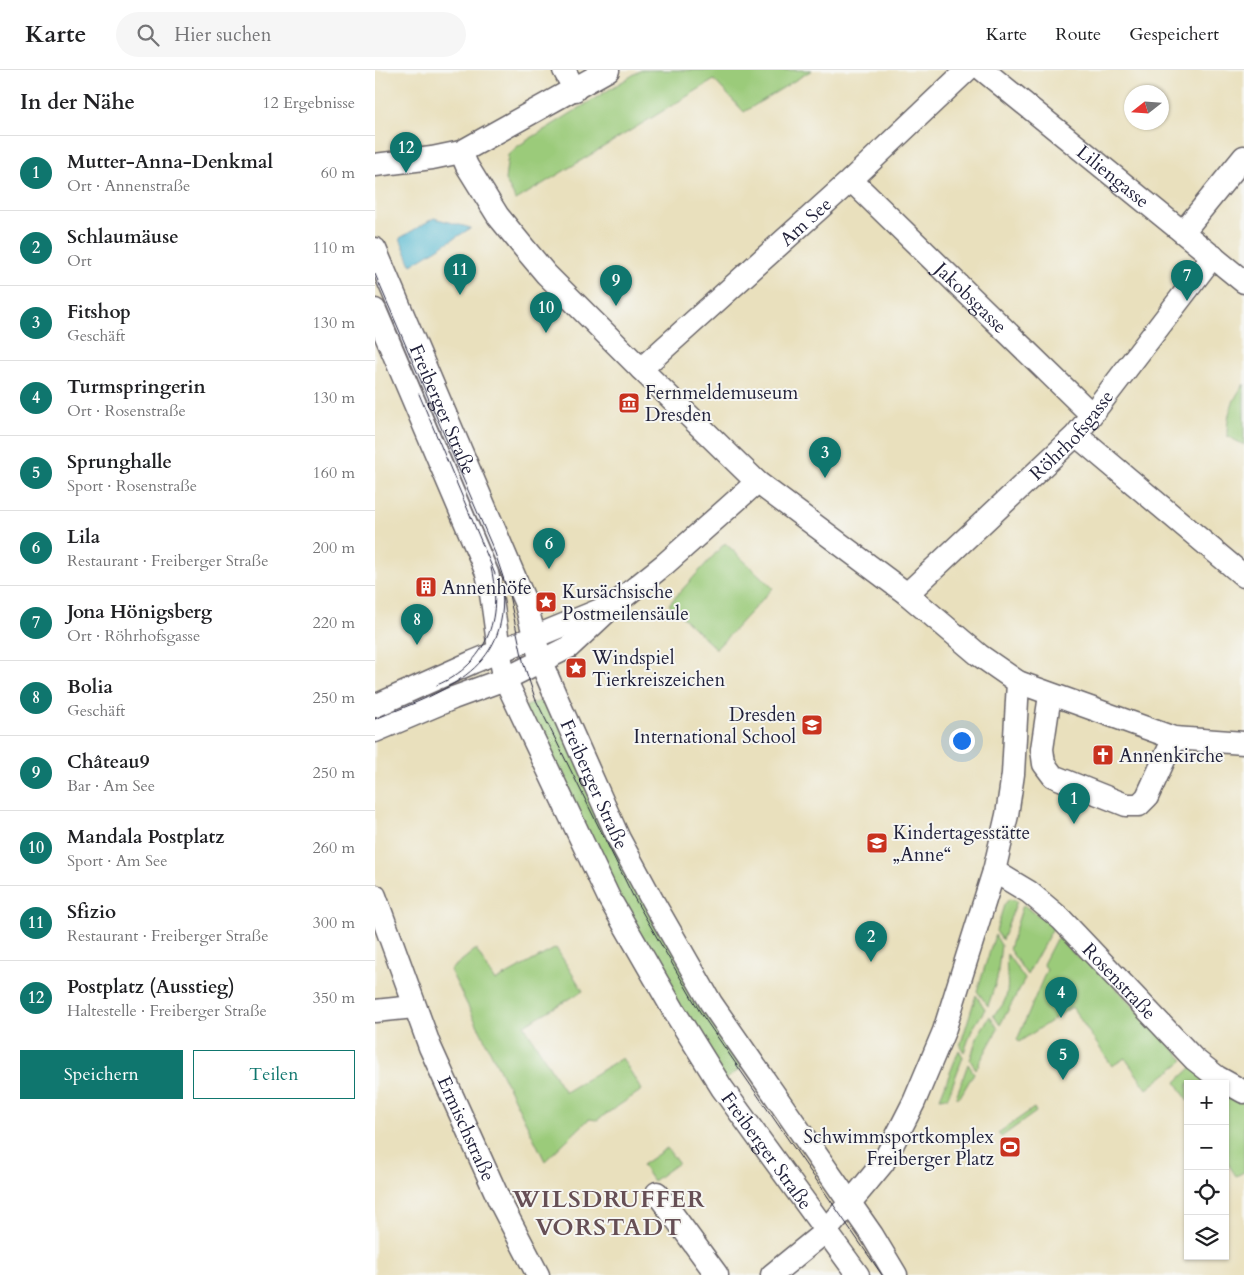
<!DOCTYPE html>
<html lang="de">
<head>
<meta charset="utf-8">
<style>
	:root { --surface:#fff; --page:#f6f6f6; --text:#202124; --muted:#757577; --line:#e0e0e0; --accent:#0f766e }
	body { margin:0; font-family:Cardo,serif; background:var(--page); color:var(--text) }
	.controls { position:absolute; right:15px; bottom:15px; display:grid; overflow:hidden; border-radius:0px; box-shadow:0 1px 4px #0004 }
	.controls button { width:45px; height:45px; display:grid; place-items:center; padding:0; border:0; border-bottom:1px solid var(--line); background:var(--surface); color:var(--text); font:25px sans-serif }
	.compass { position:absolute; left:749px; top:15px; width:45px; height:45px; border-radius:50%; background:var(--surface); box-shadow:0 1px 4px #0004; rotate:253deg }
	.you { position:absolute; left:586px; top:670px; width:18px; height:18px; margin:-12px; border:4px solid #fff; border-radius:50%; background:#1a73e8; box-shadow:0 0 0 8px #1a73e833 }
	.badge { display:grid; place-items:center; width:32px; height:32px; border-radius:50%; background:var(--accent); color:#fff; font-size:16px; font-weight:700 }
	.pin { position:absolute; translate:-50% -41px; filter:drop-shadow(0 1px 2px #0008) }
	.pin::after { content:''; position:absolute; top:26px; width:18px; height:15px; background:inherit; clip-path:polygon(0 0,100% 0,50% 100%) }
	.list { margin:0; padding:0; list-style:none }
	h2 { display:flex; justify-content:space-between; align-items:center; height:65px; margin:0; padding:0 20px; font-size:21px }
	h2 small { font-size:16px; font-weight:400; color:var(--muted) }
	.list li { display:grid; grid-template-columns:32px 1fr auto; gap:15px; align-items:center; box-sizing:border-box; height:75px; padding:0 20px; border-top:1px solid var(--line) }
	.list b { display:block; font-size:19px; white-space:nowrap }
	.list p { margin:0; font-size:16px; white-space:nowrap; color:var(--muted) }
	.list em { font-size:16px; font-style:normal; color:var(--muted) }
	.actions { display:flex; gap:10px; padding:15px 20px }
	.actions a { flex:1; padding:11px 0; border:1px solid var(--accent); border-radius:0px; text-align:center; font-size:18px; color:var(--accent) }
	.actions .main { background:var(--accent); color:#fff }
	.icon { flex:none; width:28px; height:28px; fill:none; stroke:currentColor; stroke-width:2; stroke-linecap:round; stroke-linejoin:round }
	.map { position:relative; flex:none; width:869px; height:1205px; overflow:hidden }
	header { display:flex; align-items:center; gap:30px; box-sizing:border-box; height:70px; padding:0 25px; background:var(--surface); border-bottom:1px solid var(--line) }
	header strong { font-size:24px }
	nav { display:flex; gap:28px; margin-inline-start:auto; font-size:18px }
	.search { width:350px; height:45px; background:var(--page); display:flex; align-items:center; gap:12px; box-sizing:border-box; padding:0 18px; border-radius:28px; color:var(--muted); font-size:19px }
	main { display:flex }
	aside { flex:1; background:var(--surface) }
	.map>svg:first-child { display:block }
	.green { fill:#9bcb7a; stroke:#5e765a }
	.water { fill:#52b8d0; stroke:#3a6d86 }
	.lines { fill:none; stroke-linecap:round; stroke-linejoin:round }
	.minor-casing { stroke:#686468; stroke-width:25 }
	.minor { stroke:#fff; stroke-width:22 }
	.tram { stroke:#22223b; stroke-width:1 }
	.labels { text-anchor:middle; stroke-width:4; stroke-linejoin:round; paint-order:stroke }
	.street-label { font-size:19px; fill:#22223b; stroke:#f6f6f2 }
	.poi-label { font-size:19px; fill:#22223b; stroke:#f6f6f2; text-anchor:start }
	.district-label { font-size:24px; font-weight:bold; letter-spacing:1px; fill:#664f55; stroke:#f6f6f2 }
</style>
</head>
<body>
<header>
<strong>Karte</strong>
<div class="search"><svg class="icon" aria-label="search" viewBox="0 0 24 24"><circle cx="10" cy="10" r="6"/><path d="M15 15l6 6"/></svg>Hier suchen</div>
<nav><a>Karte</a><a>Route</a><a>Gespeichert</a></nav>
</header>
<main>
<aside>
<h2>In der Nähe<small>12 Ergebnisse</small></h2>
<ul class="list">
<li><span class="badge">1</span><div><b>Mutter-Anna-Denkmal</b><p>Ort · Annenstraße</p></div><em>60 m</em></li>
<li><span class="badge">2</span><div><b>Schlaumäuse</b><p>Ort</p></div><em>110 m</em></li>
<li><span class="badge">3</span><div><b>Fitshop</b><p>Geschäft</p></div><em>130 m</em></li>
<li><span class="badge">4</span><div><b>Turmspringerin</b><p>Ort · Rosenstraße</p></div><em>130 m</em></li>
<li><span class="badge">5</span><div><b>Sprunghalle</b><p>Sport · Rosenstraße</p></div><em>160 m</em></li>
<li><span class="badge">6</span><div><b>Lila</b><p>Restaurant · Freiberger Straße</p></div><em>200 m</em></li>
<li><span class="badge">7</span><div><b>Jona Hönigsberg</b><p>Ort · Röhrhofsgasse</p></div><em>220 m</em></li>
<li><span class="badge">8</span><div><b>Bolia</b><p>Geschäft</p></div><em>250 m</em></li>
<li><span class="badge">9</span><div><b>Château9</b><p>Bar · Am See</p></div><em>250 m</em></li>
<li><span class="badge">10</span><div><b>Mandala Postplatz</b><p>Sport · Am See</p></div><em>260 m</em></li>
<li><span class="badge">11</span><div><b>Sfizio</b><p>Restaurant · Freiberger Straße</p></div><em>300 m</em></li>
<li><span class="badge">12</span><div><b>Postplatz (Ausstieg)</b><p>Haltestelle · Freiberger Straße</p></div><em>350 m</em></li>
</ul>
<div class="actions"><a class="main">Speichern</a><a>Teilen</a></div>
</aside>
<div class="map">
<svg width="869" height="1205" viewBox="0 0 869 1205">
	<rect width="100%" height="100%" fill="#f6f6f2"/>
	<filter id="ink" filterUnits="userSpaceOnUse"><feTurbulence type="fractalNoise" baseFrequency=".02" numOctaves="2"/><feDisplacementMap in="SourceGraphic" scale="10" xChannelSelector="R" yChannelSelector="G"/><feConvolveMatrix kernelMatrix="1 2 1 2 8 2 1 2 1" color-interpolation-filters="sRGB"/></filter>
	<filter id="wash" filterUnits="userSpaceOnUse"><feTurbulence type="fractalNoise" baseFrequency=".0096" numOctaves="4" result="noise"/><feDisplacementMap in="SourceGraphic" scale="20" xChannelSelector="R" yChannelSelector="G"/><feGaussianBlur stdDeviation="1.12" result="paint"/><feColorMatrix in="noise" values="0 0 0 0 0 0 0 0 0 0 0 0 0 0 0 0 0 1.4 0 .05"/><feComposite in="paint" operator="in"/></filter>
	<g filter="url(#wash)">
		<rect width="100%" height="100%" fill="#e9e0bd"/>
		<g class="green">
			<polygon points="266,0 437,0 369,42 339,10 141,130 130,110 133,85 143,76"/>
			<path d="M869,314V375L852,366C852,344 856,332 869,314Z"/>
			<polygon points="350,473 398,518 341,579 294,534"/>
			<polygon points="172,628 373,994 348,1011 301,935 147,638"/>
			<polygon points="634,829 642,831 627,870 621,861 629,835"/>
			<polygon points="648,835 679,856 652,905 634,879"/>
			<polygon points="620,865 626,875 622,909 613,936 602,921"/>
			<polygon points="691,865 696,871 691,875 704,889 710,885 809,990 772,1019 750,988 737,996 697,937 644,972 642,970 672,899 668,894 681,869"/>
			<polygon points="181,878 208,921 149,955 190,1022 247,988 267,1020 222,1050 214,1049 170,1091 75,900 101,879 120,911"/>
			<path d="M632,884L650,909L625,955L618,945C641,927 629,907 632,884Z"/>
			<polygon points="601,925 610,939 597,960 589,982 585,976"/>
			<polygon points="615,946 623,959 601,999 595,990 603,965"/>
			<polygon points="584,980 588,987 573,1027 565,1028"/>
			<polygon points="593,994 599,1003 585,1027 581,1027"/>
			<polygon points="819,995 841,1014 813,1014 813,1031 801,1012"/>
			<polygon points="850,1020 869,1031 869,1102 861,1106 850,1089"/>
			<polygon points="659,1038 661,1042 626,1067 623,1063"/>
			<polygon points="292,1078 303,1093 278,1111 267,1095"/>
		</g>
		<polygon class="water" points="59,148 96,158 36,195 25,168"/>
	</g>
	<g filter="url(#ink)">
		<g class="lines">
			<g class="minor-casing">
				<g id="minor">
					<polyline points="189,0 200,20"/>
					<path id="s1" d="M608,0L869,212"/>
					<polyline points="86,82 92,96 123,146 150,179 171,204 266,299 382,412 532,524 604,585 643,612 799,668 869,673"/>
					<polyline points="0,95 57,88 86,82 233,0"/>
					<path id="s2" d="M476,110L716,344"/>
					<polyline points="808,162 869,87"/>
					<path id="s3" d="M0,179L151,534L166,592L178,620L244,769L277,830L336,933L497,1165L521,1205"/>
					<path id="s4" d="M0,240L112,503C120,538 121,574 130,609L234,828L299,941L347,1018L483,1205"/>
					<path id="s5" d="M266,299L476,110L592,0"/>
					<polyline points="701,365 869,506"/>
					<path id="s6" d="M532,524L701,365L838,186"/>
					<polyline points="675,625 667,679 669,694 678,706 751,735 764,735 772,727 799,668"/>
					<polyline points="0,636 98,592 230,538"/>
					<polyline points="0,661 78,628 130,609 194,577 240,534 290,494 382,412"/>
					<path id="s7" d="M619,801L654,822L686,849L819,989L842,1007L869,1022"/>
					<path id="s8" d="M0,826L55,977L126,1134L163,1205"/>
					<polyline points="0,941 39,937"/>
					<polyline points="282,1123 342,1205"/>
					<polyline points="397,1205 451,1161 489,1116 508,1093 539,1032 569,961 619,801 632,745 638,704 643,612"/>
				</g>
			</g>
			<use href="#minor" class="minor"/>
			<g class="tram">
				<polyline points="0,204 120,483 134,525 149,595 160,628 258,826 325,942 507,1205"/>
				<polyline points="44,324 120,504"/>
				<path d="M62,615C112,594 128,548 116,498"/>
				<path d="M0,649C64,623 136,602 127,517"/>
			</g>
		</g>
	</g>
	<defs>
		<g id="museum-square" transform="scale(1.125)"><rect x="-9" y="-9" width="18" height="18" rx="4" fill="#c8321e" stroke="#f6f6f2"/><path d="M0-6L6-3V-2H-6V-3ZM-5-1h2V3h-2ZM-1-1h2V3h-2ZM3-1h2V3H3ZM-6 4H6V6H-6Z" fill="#fff"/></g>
		<g id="building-square" transform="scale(1.125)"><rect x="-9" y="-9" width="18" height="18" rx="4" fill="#c8321e" stroke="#f6f6f2"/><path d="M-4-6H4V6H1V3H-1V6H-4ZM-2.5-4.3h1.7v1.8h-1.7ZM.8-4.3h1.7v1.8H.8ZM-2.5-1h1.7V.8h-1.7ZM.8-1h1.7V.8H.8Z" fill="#fff"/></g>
		<g id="sight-square" transform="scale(1.125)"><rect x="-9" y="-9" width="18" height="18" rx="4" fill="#c8321e" stroke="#f6f6f2"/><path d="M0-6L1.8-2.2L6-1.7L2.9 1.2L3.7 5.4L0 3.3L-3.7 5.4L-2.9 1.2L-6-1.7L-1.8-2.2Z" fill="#fff"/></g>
		<g id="school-square" transform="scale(1.125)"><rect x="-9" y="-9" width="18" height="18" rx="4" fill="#c8321e" stroke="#f6f6f2"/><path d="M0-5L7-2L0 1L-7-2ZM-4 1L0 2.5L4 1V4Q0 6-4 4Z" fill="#fff"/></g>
		<g id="church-square" transform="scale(1.125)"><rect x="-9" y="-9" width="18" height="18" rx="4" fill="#c8321e" stroke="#f6f6f2"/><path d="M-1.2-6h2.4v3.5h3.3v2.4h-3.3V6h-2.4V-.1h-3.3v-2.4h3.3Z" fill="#fff"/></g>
		<g id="stadium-square" transform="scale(1.125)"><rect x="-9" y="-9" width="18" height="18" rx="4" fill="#c8321e" stroke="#f6f6f2"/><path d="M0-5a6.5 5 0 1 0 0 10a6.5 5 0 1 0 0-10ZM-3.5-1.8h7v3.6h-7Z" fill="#fff"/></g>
	</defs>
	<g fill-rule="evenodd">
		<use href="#museum-square" x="254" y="333"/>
		<use href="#building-square" x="51" y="517"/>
		<use href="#sight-square" x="171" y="532"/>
		<use href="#sight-square" x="201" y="598"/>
		<use href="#school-square" x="437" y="655"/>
		<use href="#church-square" x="728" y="685"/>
		<use href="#school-square" x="502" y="773"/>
		<use href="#stadium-square" x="635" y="1077"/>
	</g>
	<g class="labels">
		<g class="street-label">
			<text dy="7" stroke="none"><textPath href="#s1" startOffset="168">Liliengasse</textPath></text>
			<text dy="7" stroke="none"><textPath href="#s5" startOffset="221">Am See</textPath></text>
			<text dy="7" stroke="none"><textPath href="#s2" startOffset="168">Jakobsgasse</textPath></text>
			<text dy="7" stroke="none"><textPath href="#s3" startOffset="174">Freiberger Straße</textPath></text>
			<text dy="7" stroke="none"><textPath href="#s6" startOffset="229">Röhrhofsgasse</textPath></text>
			<text dy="7" stroke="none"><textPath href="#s3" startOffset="579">Freiberger Straße</textPath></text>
			<text dy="7" stroke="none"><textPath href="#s7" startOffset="168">Rosenstraße</textPath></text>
			<text dy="7" stroke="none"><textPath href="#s8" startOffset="250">Ermischstraße</textPath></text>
			<text dy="7" stroke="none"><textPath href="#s4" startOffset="934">Freiberger Straße</textPath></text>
		</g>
		<g class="poi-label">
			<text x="270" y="329">Fernmeldemuseum<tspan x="270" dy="22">Dresden</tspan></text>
			<text x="67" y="524">Annenhöfe</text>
			<text x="187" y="528">Kursächsische<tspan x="187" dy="22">Postmeilensäule</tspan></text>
			<text x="217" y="594">Windspiel<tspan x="217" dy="22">Tierkreiszeichen</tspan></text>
			<text x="421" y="651" text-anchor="end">Dresden<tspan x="421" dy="22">International School</tspan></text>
			<text x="744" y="692">Annenkirche</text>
			<text x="518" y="769">Kindertagesstätte<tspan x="518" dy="22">„Anne“</tspan></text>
			<text x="619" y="1073" text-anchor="end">Schwimmsportkomplex<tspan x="619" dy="22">Freiberger Platz</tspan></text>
		</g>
		<g class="district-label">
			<text x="234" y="1137">WILSDRUFFER<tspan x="234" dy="28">VORSTADT</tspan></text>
		</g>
	</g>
</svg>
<div class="controls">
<button>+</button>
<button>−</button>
<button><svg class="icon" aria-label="locate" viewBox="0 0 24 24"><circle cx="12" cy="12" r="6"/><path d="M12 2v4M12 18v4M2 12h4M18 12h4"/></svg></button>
<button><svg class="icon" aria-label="layers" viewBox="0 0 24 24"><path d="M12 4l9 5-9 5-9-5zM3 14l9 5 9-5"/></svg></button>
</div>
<svg class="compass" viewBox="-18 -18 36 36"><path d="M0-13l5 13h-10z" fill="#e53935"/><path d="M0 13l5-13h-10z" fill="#757577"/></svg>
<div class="you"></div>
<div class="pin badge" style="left:699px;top:754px">1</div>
<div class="pin badge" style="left:496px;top:892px">2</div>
<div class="pin badge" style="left:450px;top:408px">3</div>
<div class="pin badge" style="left:686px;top:948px">4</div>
<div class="pin badge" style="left:688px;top:1010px">5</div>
<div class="pin badge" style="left:174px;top:499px">6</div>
<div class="pin badge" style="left:812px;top:231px">7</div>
<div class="pin badge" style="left:42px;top:575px">8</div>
<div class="pin badge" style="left:241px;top:236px">9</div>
<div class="pin badge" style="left:171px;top:263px">10</div>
<div class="pin badge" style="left:85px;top:225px">11</div>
<div class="pin badge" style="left:31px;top:103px">12</div>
</div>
</main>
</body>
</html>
